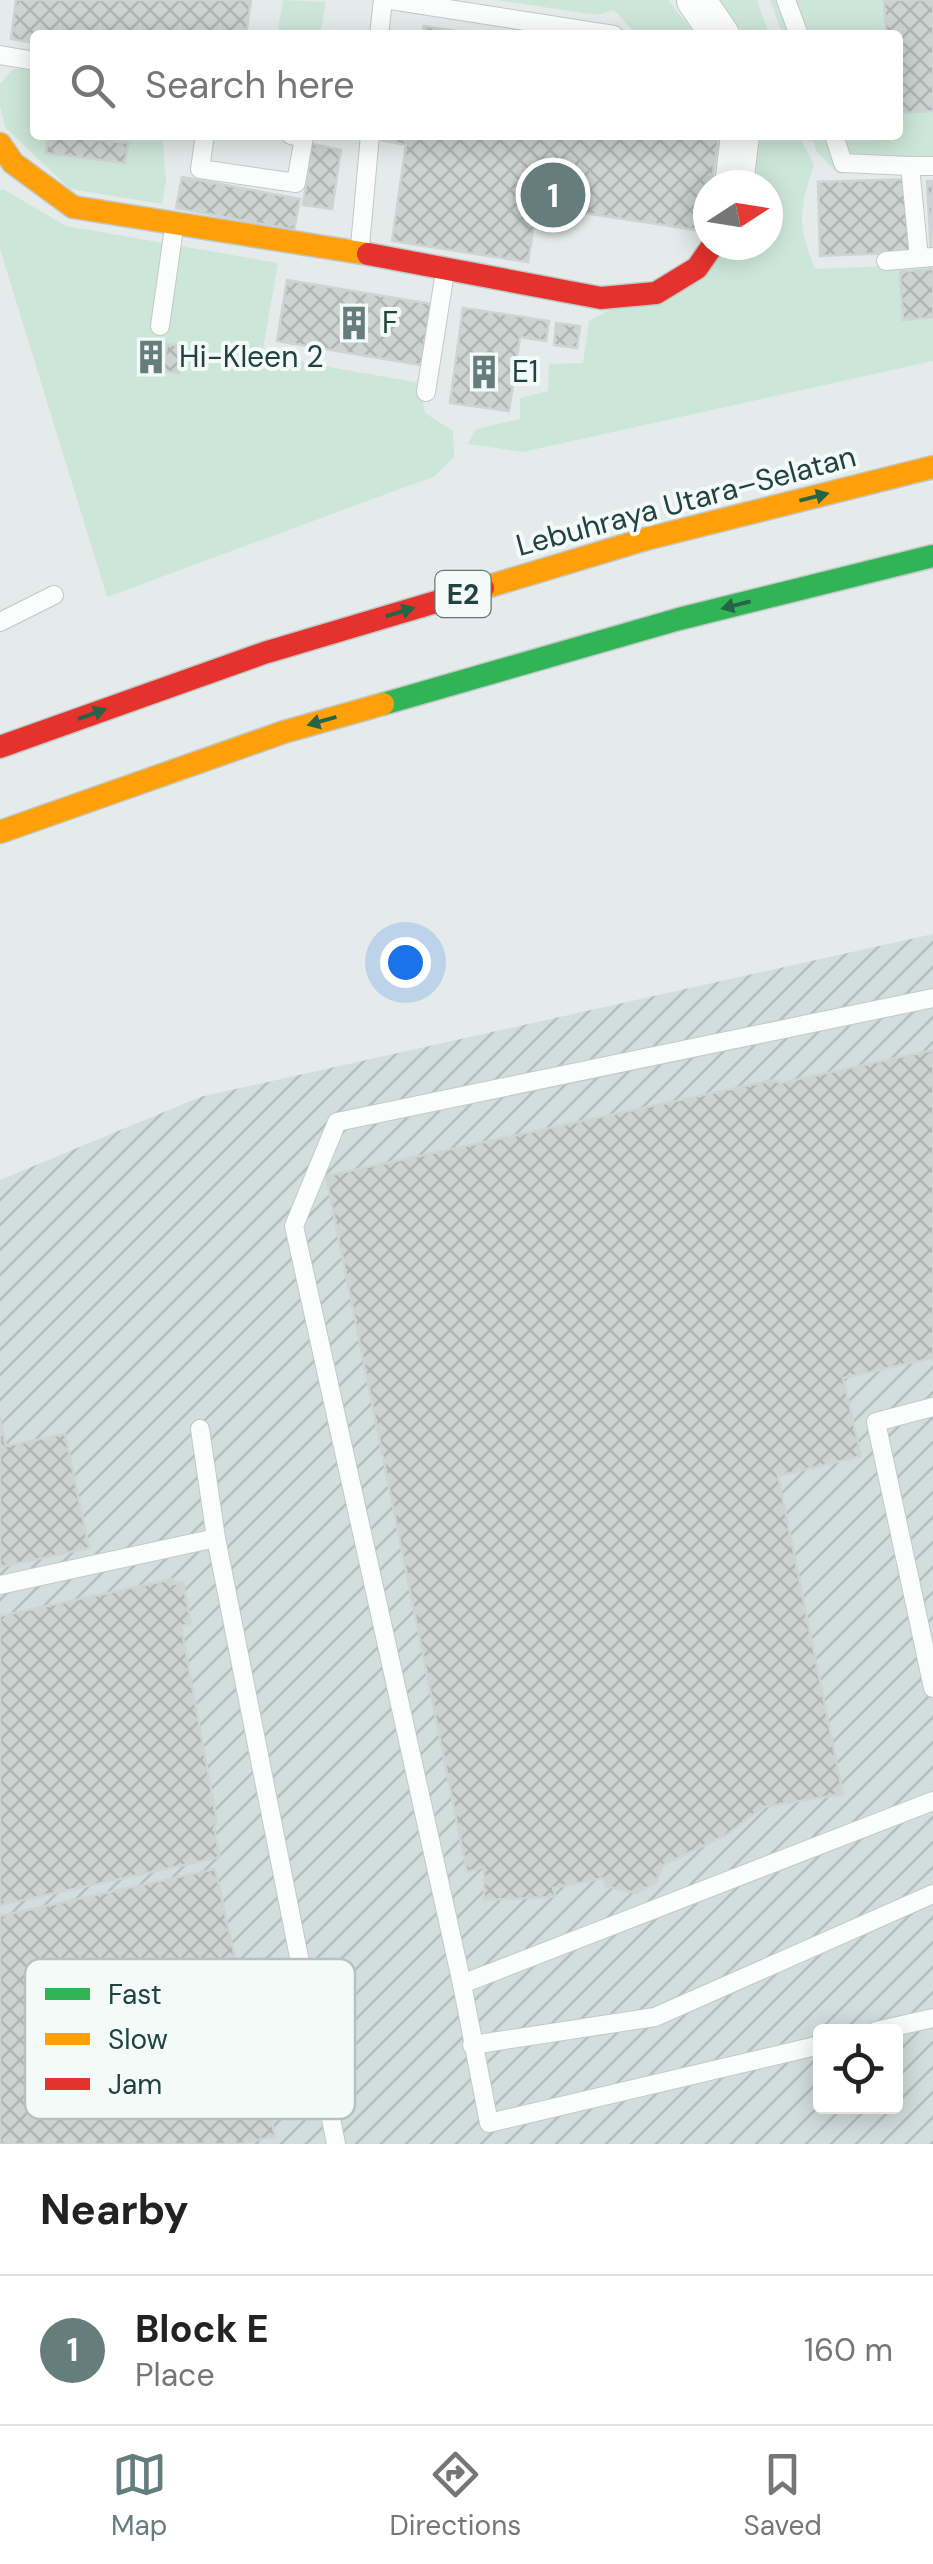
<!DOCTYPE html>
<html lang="en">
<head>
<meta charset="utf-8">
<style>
	:root { --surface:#fff; --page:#f2f2f2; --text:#222; --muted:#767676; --line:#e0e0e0; --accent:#657d7c }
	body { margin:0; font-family:"DM Sans",sans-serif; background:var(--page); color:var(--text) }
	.controls { position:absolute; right:30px; bottom:30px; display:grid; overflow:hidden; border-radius:10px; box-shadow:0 5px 25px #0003 }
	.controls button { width:90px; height:90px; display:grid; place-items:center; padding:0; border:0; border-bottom:2px solid var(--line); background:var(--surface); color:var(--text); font:50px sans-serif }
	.compass { position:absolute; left:693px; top:170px; width:90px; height:90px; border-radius:50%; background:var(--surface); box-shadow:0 5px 25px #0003; rotate:78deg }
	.you { position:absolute; left:405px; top:962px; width:35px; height:35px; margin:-25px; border:8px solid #fff; border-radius:50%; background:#1a73e8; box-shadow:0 0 0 15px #1a73e833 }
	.badge { display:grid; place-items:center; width:65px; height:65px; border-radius:50%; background:var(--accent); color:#fff; font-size:32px; font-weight:700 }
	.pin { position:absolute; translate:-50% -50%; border:5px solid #fff; box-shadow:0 2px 10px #0006 }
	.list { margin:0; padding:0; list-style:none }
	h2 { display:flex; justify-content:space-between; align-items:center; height:130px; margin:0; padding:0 40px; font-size:42px }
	h2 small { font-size:32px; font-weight:400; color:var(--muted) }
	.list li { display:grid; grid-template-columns:65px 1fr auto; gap:30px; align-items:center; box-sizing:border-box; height:150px; padding:0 40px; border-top:2px solid var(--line) }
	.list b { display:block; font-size:38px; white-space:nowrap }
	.list p { margin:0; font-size:32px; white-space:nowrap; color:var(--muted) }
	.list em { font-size:32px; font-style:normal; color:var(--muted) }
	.icon { flex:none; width:55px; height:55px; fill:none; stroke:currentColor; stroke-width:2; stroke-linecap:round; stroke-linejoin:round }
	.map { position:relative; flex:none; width:933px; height:2144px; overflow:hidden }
	.search { position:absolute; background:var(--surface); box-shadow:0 5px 25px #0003; left:30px; right:30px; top:30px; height:110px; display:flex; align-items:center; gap:25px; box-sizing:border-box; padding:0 35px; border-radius:10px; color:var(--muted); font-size:38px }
	.sheet { height:280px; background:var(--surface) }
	nav { display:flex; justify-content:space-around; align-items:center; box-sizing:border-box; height:140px; border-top:2px solid var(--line); background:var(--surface); font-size:28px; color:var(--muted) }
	nav a { display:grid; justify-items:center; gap:5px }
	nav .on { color:var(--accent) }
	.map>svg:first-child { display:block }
	.industrial { fill:url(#industrial-furrows); fill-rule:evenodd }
	.green { fill:#cde6da }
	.building { fill:url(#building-cross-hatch); stroke:#ced4d3; stroke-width:2.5 }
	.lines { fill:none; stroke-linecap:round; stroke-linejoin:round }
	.lane-casing { stroke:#c2c8c7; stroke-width:20 }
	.street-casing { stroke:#c2c8c7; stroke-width:40 }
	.fast-casing { stroke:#c0c9c8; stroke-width:25 }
	.slow-casing { stroke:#c0c9c8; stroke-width:25 }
	.jam-casing { stroke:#c0c9c8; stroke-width:25 }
	.lane { stroke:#fbfcfc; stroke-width:18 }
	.street { stroke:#fbfcfc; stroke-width:38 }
	.fast { stroke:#30b455; stroke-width:22 }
	.slow { stroke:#ff9f0a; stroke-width:22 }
	.jam { stroke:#e5322d; stroke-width:22 }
	.oneway { fill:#256446 }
	.labels { text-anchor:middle; stroke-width:8; stroke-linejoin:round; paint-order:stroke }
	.shield { fill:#f4faf8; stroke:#607977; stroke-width:2.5 }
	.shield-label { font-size:28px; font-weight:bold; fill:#204240 }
	.poi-label { font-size:30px; fill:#204240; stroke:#f4faf8; text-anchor:start }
	.street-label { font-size:30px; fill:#204240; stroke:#f4faf8 }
	.key { fill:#f4faf8; stroke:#b4c3c1; stroke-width:2.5 }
	.key-label { font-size:28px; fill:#204240 }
</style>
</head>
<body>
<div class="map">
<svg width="933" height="2144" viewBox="0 0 933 2144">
	<defs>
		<pattern id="industrial-furrows" width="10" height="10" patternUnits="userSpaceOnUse" patternTransform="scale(2.5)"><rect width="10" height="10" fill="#d2dedc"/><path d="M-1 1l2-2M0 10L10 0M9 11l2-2" fill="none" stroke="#b4c0be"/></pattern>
		<pattern id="building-cross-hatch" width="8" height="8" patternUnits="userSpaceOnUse" patternTransform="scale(2.5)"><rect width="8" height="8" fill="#ccd3d1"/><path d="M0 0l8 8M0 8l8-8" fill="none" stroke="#afb6b4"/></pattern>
	</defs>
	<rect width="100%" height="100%" fill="#e5ebea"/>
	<path class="industrial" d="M933,934V2144H0V1180L200,1097ZM820,2031H896V2106H820Z"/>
	<g class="green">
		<polygon points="283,0 326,2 320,35 277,35"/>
		<polygon points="496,0 668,0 696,35 637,35 614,10 597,15"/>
		<polygon points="721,0 757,0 769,35 737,35"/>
		<polygon points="770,0 933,0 933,167 838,174 816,150 812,135 898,135 898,35 783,35"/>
		<polygon points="13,69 35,69 35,135 162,135 166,180 162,204 70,189 5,127 0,107 0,84"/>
		<path d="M760,135H799L814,165C799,210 797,224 815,269L933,264V361L523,452L468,444L476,429L520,419V398L548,391L549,364L583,363L589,321L734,245H768V185H755Z"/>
		<polygon points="3,189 66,226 278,263 262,355 420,383 425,413 453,431 454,457 435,476 107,597 0,249 0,190"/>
	</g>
	<g class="building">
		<polygon points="16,0 251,0 246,35 35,35 35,43 11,39"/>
		<polygon points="884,0 933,0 933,111 898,113 898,35 886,35"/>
		<polygon points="424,26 483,35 422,35"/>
		<polygon points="48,135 128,143 125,163 46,153"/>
		<polygon points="381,135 719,135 711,185 708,185 704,231 537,206 528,262 392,241 406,145 381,140"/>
		<polygon points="312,144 341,150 332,209 303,205"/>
		<polygon points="182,177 300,199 294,230 176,208"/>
		<polygon points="909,179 912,252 820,256 818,182"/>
		<polygon points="927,181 933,181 931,253"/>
		<polygon points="933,269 933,317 903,320 900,272"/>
		<polygon points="287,280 431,304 421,365 277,341"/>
		<polygon points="463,308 549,321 546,341 520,337 509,411 450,403"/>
		<polygon points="556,323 580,326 577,348 554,345"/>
		<polygon points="145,341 162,344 158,372 141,370"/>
		<polygon points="167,344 182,346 179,373 163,371"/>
		<polygon points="933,1050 933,1358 843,1378 861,1456 778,1476 843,1794 763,1807 726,1835 663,1865 655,1883 637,1893 605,1886 604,1878 553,1888 555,1895 551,1897 484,1900 484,1867 467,1872 326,1176 773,1080 781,1083"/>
		<polygon points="0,1417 6,1446 65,1434 89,1548 0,1567"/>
		<polygon points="173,1579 174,1584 183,1582 191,1624 181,1626 217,1822 214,1828 220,1857 0,1905 0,1616"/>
		<polygon points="215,1869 275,2136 239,2144 0,2144 0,1916"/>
	</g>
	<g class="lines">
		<g class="lane-casing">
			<g id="lane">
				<polyline points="391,0 614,35"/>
				<polyline points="786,0 799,35"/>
				<polyline points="379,35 383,0"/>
				<polyline points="0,55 35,61"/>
				<polyline points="205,135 200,169 296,183 304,137 291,135"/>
				<polyline points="834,135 843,163 910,166 919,258"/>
				<polyline points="910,166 933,166"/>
				<polyline points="360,246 370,135"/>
				<polyline points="886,261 933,257"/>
				<polyline points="160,326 174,228"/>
				<polyline points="426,392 445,272"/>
				<polyline points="0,622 54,595"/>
				<polyline points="933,1407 876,1422 933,1688"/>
				<polyline points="200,1429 216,1538 336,2144"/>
				<polyline points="0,1585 216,1538"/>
				<polyline points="462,1984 933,1801"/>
				<polyline points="876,2031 933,2018"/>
				<polyline points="472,2045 655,2017 933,1894"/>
				<polyline points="820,2045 489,2123 462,1984 294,1226 337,1122 933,998"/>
			</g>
		</g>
		<g class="street-casing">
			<g id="street">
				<polyline points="696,0 720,35"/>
				<polyline points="734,185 740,135"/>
			</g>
		</g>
		<g class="fast-casing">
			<polyline id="fast" points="383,704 679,619 933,556"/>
		</g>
		<g class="slow-casing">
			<g id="slow">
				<polyline points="0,144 13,163 73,207 368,254"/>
				<polyline points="483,588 646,539 933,467"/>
				<polyline points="0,832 284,732 383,704"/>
			</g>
		</g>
		<g class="jam-casing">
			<g id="jam">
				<polyline points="368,254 601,298 656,293 697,268 713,245"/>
				<polyline points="0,747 264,653 483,588"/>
			</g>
		</g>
		<use href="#lane" class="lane"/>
		<use href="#street" class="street"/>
		<use href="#fast" class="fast"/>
		<use href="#slow" class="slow"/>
		<use href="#jam" class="jam"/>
	</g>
	<defs><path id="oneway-solid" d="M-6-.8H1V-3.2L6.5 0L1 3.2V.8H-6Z" transform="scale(2.5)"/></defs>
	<g class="oneway">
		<use href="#oneway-solid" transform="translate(814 497) rotate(-14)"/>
		<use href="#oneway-solid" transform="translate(736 605) rotate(166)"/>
		<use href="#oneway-solid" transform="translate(400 612) rotate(-17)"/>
		<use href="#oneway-solid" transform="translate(92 714) rotate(-20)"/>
		<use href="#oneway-solid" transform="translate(322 721) rotate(164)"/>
	</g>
	<defs>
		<g id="building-bare" transform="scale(2.7)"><path d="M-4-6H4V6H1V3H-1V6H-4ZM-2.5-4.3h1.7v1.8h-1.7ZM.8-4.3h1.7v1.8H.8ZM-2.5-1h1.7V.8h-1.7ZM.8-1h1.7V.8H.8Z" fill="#657d7c" stroke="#f4faf8" stroke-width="2.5" paint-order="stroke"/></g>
	</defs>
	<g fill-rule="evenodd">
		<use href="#building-bare" x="354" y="323"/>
		<use href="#building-bare" x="151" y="357"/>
		<use href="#building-bare" x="484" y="372"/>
	</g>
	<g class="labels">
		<rect class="shield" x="435.5" y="571" width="55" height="46" rx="8"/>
		<g class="shield-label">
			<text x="463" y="604">E2</text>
		</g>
		<g class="poi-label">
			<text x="382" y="333">F</text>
			<text x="179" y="367">Hi-Kleen 2</text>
			<text x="512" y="382">E1</text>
		</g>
		<g class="street-label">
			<text transform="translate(686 501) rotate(-15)" y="10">Lebuhraya Utara–Selatan</text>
		</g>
	</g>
	<rect x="25" y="1959" width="330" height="160" rx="15" class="key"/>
	<rect x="45" y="1988" width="45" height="12" fill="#30b455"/>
	<rect x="45" y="2033" width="45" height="12" fill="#ff9f0a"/>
	<rect x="45" y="2078" width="45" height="12" fill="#e5322d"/>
	<g class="key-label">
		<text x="108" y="2004">Fast</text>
		<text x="108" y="2049">Slow</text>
		<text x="108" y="2094">Jam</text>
	</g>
</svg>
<div class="controls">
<button><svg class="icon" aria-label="locate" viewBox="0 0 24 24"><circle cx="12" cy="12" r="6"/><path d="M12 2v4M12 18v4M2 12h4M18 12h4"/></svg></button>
</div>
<svg class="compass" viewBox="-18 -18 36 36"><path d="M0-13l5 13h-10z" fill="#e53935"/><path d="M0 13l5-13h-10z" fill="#767676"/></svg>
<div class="you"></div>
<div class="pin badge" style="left:553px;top:195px">1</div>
<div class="search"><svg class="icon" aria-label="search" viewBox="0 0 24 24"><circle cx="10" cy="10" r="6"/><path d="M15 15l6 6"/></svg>Search here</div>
</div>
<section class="sheet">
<h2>Nearby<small></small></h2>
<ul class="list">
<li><span class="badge">1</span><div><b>Block E</b><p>Place</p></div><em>160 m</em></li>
</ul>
</section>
<nav>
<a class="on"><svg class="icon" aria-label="map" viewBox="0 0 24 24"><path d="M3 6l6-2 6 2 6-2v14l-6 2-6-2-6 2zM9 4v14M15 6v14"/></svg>Map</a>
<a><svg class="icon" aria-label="directions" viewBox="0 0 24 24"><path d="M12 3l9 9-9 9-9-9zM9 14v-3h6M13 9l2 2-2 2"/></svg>Directions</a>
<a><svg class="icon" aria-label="saved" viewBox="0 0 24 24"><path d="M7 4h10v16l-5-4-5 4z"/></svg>Saved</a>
</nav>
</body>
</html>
